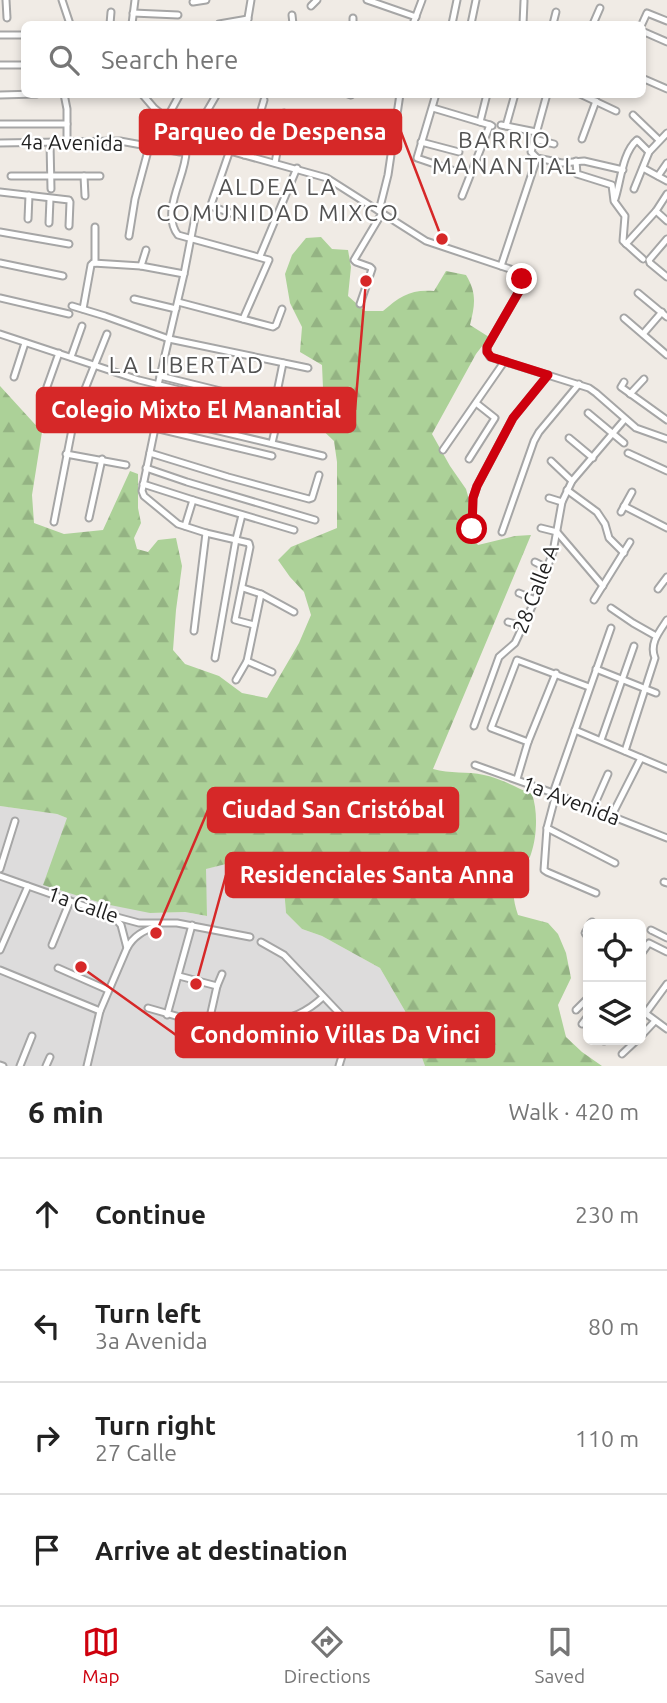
<!DOCTYPE html>
<html lang="en">
<head>
<meta charset="utf-8">
<style>
	:root { --surface:#fff; --page:#f2f2f2; --text:#222; --muted:#767676; --line:#e0e0e0; --accent:#ce000d }
	body { margin:0; font-family:Ubuntu,sans-serif; background:var(--page); color:var(--text) }
	.controls { position:absolute; right:21px; bottom:21px; display:grid; overflow:hidden; border-radius:10px; box-shadow:0 4px 10px #0003 }
	.controls button { width:63px; height:63px; display:grid; place-items:center; padding:0; border:0; border-bottom:2px solid var(--line); background:var(--surface); color:var(--text); font:35px sans-serif }
	.stop { position:absolute; width:21px; height:21px; margin:-16px; border:5px solid #ce000d; border-radius:50%; background:#fff }
	.stop.end { background:#ce000d; border-color:#fff; box-shadow:0 2px 7px #0008 }
	.list { margin:0; padding:0; list-style:none }
	h2 { display:flex; justify-content:space-between; align-items:center; height:91px; margin:0; padding:0 28px; font-size:30px }
	h2 small { font-size:23px; font-weight:400; color:var(--muted) }
	.list li { display:grid; grid-template-columns:46px 1fr auto; gap:21px; align-items:center; box-sizing:border-box; height:112px; padding:0 28px; border-top:2px solid var(--line) }
	.list b { display:block; font-size:26px; white-space:nowrap }
	.list p { margin:0; font-size:23px; white-space:nowrap; color:var(--muted) }
	.list em { font-size:23px; font-style:normal; color:var(--muted) }
	.icon { flex:none; width:38px; height:38px; fill:none; stroke:currentColor; stroke-width:2; stroke-linecap:round; stroke-linejoin:round }
	.map { position:relative; flex:none; width:667px; height:1066px; overflow:hidden }
	.search { position:absolute; background:var(--surface); box-shadow:0 4px 10px #0003; left:21px; right:21px; top:21px; height:77px; display:flex; align-items:center; gap:18px; box-sizing:border-box; padding:0 24px; border-radius:10px; color:var(--muted); font-size:26px }
	.sheet { height:539px; background:var(--surface) }
	nav { display:flex; justify-content:space-around; align-items:center; box-sizing:border-box; height:98px; border-top:2px solid var(--line); background:var(--surface); font-size:19px; color:var(--muted) }
	nav a { display:grid; justify-items:center; gap:4px }
	nav .on { color:var(--accent) }
	.map>svg:first-child { display:block }
	.residential { fill:#dddcdc }
	.forest { fill:url(#forest-firs) }
	.lines { fill:none; stroke-linecap:round; stroke-linejoin:round }
	.minor-casing { stroke:#a6a6a6; stroke-width:9 }
	.minor { stroke:#fff; stroke-width:5 }
	.route { stroke:#ce000d; stroke-width:9 }
	.labels { text-anchor:middle; stroke-width:5; stroke-linejoin:round; paint-order:stroke }
	.street-label { font-size:21px; fill:#1f1f1f; stroke:#fff }
	.neighbourhood-label { font-size:23px; letter-spacing:2px; fill:#525252; stroke:#fff }
	.leader { fill:none; stroke:#d62828; stroke-width:2.5 }
	.callout-dot { fill:#d62828; stroke:#fff; stroke-width:2.5 }
	.callout { fill:#d62828; stroke:#d62828; stroke-width:2.5 }
	.callout-label { font-size:23px; text-anchor:middle; font-weight:bold; fill:#fff }
</style>
</head>
<body>
<div class="map">
<svg width="667" height="1066" viewBox="0 0 667 1066">
	<defs>
		<pattern id="forest-firs" width="22" height="20" patternUnits="userSpaceOnUse" patternTransform="scale(1.75)"><rect width="22" height="20" fill="#acd198"/><path d="M5 1l3.5 6h-7zM16 11l3.5 6h-7z" fill="#94b383"/></pattern>
	</defs>
	<rect width="100%" height="100%" fill="#f0ebe5"/>
	<polygon class="residential" points="0,806 57,814 67,818 150,913 185,912 207,916 205,869 230,863 263,864 283,876 286,913 302,929 322,936 380,968 405,1011 425,1066 0,1066"/>
	<path class="forest" d="M321,237L332,249L348,250L351,267L348,296L365,311H383C400,296 411,289 434,291L446,271L466,275C477,293 475,305 470,325L489,337L476,354L432,434L450,466L466,489L470,503L466,531L478,545L515,536L531,535L433,769C450,774 467,771 484,775C500,778 517,788 532,794C538,811 537,837 531,854C529,861 523,866 519,873C511,888 513,900 518,915L548,923L558,934L566,953L571,978L558,1005L566,1037L582,1052L602,1066H425L405,1011L380,968L322,936L302,929L286,913L283,876L263,864L230,863L206,869L207,916L185,912L150,913L105,904L43,885L67,818L57,814L0,806V386L42,432L32,495L34,523L64,534L103,530L130,471L138,474V508L141,523L134,538L137,549L148,552L158,540L176,538L182,566L176,610L173,650L185,664L219,676L242,693L267,698L299,643L311,615L304,592L290,577L278,560L291,547L337,528V462L334,441L313,421L307,403L323,388L322,365L300,352L302,327L290,303L285,274L292,255L306,238Z"/>
	<g class="lines">
		<g class="minor-casing">
			<g id="minor">
				<polyline points="6,0 7,18"/>
				<polyline points="62,0 70,24"/>
				<polyline points="367,0 416,17"/>
				<polyline points="193,2 206,0"/>
				<polyline points="311,6 317,0"/>
				<polyline points="133,13 178,15"/>
				<polyline points="292,15 293,24"/>
				<polyline points="353,18 353,24"/>
				<polyline points="110,24 111,12"/>
				<polyline points="132,24 135,0"/>
				<polyline points="219,24 248,19"/>
				<polyline points="247,24 251,0"/>
				<polyline points="413,24 422,0"/>
				<polyline points="452,24 457,0"/>
				<polyline points="471,24 476,0"/>
				<polyline points="523,24 524,1"/>
				<polyline points="553,24 556,12"/>
				<polyline points="593,24 600,8"/>
				<polyline points="642,24 647,13 667,21"/>
				<polyline points="642,31 667,42"/>
				<polyline points="0,35 24,35"/>
				<polyline points="0,65 24,65"/>
				<polyline points="642,78 667,89"/>
				<polyline points="64,94 67,109 67,142"/>
				<polyline points="142,94 154,108 194,141 327,178 426,241 516,271 522,279 521,288 487,347 487,352 490,357 589,388 596,393 636,428 667,439"/>
				<path d="M217,94L196,130L192,145L186,152C186,176 160,212 178,235L269,260L243,319"/>
				<polyline points="348,94 351,95"/>
				<polyline points="436,94 417,158 455,171"/>
				<polyline points="547,94 531,152 537,158 562,163 584,161 623,170"/>
				<polyline points="580,94 616,111"/>
				<polyline points="0,95 37,94"/>
				<polyline points="433,108 490,125"/>
				<polyline points="633,115 659,140"/>
				<polyline points="167,118 180,94"/>
				<polyline points="480,122 487,94"/>
				<polyline points="0,124 67,124"/>
				<polyline points="501,125 536,132"/>
				<polyline points="506,126 515,94"/>
				<polyline points="534,139 554,144"/>
				<polyline points="582,139 596,101"/>
				<polyline points="421,142 459,152"/>
				<polyline points="0,143 120,141 180,152 186,152"/>
				<polyline points="50,143 51,189"/>
				<polyline points="227,149 237,115"/>
				<polyline points="230,150 211,205 213,207 237,215"/>
				<polyline points="244,155 256,127 264,100"/>
				<polyline points="576,161 577,174 612,185 614,201 625,216 623,241 643,259"/>
				<polyline points="275,163 284,113"/>
				<polyline points="643,168 667,181"/>
				<polyline points="11,176 100,176"/>
				<polyline points="84,176 85,196"/>
				<polyline points="658,176 667,163"/>
				<polyline points="634,189 649,152 667,133"/>
				<polyline points="0,192 69,200 70,202 69,226"/>
				<polyline points="462,196 490,125 492,126"/>
				<path d="M615,199C621,181 622,153 637,140L649,152"/>
				<polyline points="379,211 388,175 400,94"/>
				<polyline points="656,211 667,221"/>
				<polyline points="195,217 184,274 158,385 155,428 142,491 144,496 178,524 206,533 249,543 250,547 235,620 254,625"/>
				<polyline points="28,219 29,195"/>
				<polyline points="49,223 50,199"/>
				<polyline points="95,227 95,263"/>
				<polyline points="0,232 69,244"/>
				<polyline points="129,236 135,199 149,147"/>
				<polyline points="667,239 649,260 650,263 667,277"/>
				<polyline points="626,244 656,211 667,194"/>
				<polyline points="260,256 297,168"/>
				<polyline points="0,263 63,276"/>
				<polyline points="141,266 146,250"/>
				<polyline points="501,266 537,158"/>
				<polyline points="638,293 667,317"/>
				<polyline points="0,298 69,314"/>
				<polyline points="134,299 176,309"/>
				<polyline points="178,302 273,327 276,325 282,309"/>
				<polyline points="360,304 372,269 370,267 356,262 354,260 382,213"/>
				<polyline points="72,306 105,316 169,339 308,368"/>
				<polyline points="83,309 91,265 93,263 141,266 184,274"/>
				<polyline points="624,318 667,355"/>
				<polyline points="0,334 139,380 253,408"/>
				<polyline points="643,334 662,312"/>
				<polyline points="71,357 82,326"/>
				<polyline points="160,376 253,399"/>
				<polyline points="14,377 25,343"/>
				<polyline points="624,382 621,387 667,420"/>
				<polyline points="630,394 644,379"/>
				<polyline points="43,398 59,353"/>
				<polyline points="80,399 120,416"/>
				<polyline points="588,413 624,443"/>
				<polyline points="156,416 323,456"/>
				<polyline points="155,428 272,456"/>
				<polyline points="569,438 593,458"/>
				<polyline points="272,443 276,426 273,412 283,363"/>
				<polyline points="443,450 504,362"/>
				<polyline points="150,453 228,477 309,499 312,498 319,475"/>
				<polyline points="628,453 667,471"/>
				<polyline points="66,454 126,465"/>
				<polyline points="469,459 495,418 476,403"/>
				<polyline points="551,461 572,481"/>
				<polyline points="146,468 187,482 315,520"/>
				<polyline points="143,484 193,500 294,530"/>
				<polyline points="567,490 597,512 605,524 609,538 624,553"/>
				<polyline points="549,498 562,502"/>
				<polyline points="624,506 667,528"/>
				<polyline points="621,512 632,492"/>
				<polyline points="89,518 102,459"/>
				<polyline points="54,522 75,414 107,334"/>
				<polyline points="185,526 193,500"/>
				<polyline points="541,528 557,532 603,586"/>
				<polyline points="472,529 473,498 477,486 513,418 548,375"/>
				<polyline points="502,532 534,441 539,432 579,384"/>
				<polyline points="535,562 547,568"/>
				<polyline points="243,588 261,594 294,612"/>
				<polyline points="658,589 667,577"/>
				<polyline points="519,593 535,600"/>
				<polyline points="261,594 247,661 272,672"/>
				<polyline points="594,600 630,542"/>
				<polyline points="611,608 633,623 656,636"/>
				<polyline points="508,622 524,626"/>
				<polyline points="194,631 206,533"/>
				<polyline points="215,658 236,539 242,515"/>
				<polyline points="596,669 656,693"/>
				<polyline points="236,680 247,661"/>
				<polyline points="474,726 499,657 515,643 535,600 553,552 562,502 572,481 625,419"/>
				<polyline points="575,730 667,769"/>
				<polyline points="601,740 634,646"/>
				<polyline points="528,742 491,728 517,660 589,687"/>
				<path d="M625,751L655,658C649,644 659,632 667,620"/>
				<polyline points="475,765 553,793 667,838"/>
				<polyline points="517,779 528,742 556,673"/>
				<polyline points="553,793 611,628"/>
				<polyline points="556,794 547,828 544,870 547,872 596,893"/>
				<polyline points="593,808 608,774"/>
				<polyline points="611,817 641,758"/>
				<polyline points="547,828 615,863"/>
				<polyline points="0,869 15,821"/>
				<polyline points="0,876 113,916 139,923 177,923 250,937"/>
				<polyline points="664,882 667,883"/>
				<polyline points="113,916 121,925 127,948"/>
				<polyline points="590,924 592,922"/>
				<polyline points="588,928 585,933 588,937"/>
				<polyline points="651,930 667,938"/>
				<path d="M261,942L284,955L341,1015C351,1036 345,1045 339,1066"/>
				<polyline points="52,945 70,901"/>
				<polyline points="0,950 28,886"/>
				<polyline points="641,954 649,943 667,952"/>
				<polyline points="58,968 108,990"/>
				<polyline points="0,970 100,1011"/>
				<polyline points="179,976 217,986"/>
				<polyline points="148,1008 225,1030"/>
				<polyline points="576,1010 588,998"/>
				<polyline points="641,1010 667,1029"/>
				<polyline points="645,1014 667,984"/>
				<polyline points="167,1015 192,925"/>
				<path d="M269,1022C291,1019 307,1012 323,997"/>
				<polyline points="582,1024 588,1016"/>
				<polyline points="208,1026 217,986 222,974"/>
				<polyline points="641,1036 655,1021"/>
				<polyline points="604,1041 604,1040"/>
				<polyline points="622,1054 637,1040"/>
				<polyline points="0,1065 3,1066"/>
				<polyline points="20,1066 32,1036"/>
				<polyline points="46,1066 50,1057"/>
				<path d="M87,1066L100,1011L127,948C134,935 144,931 158,925"/>
			</g>
		</g>
		<use href="#minor" class="minor"/>
	</g>
	<g class="lines">
		<polyline class="route" points="472,529 473,498 477,486 513,418 548,375 491,357 487,352 487,347 521,288 522,279"/>
	</g>
	<g class="labels">
		<g class="street-label">
			<text transform="translate(72 143) rotate(1)" y="7">4a Avenida</text>
			<text transform="translate(536 589) rotate(-69)" y="7">28 Calle A</text>
			<text transform="translate(571 801) rotate(21)" y="7">1a Avenida</text>
			<text transform="translate(83 905) rotate(19)" y="7">1a Calle</text>
		</g>
		<g class="neighbourhood-label">
			<text x="505" y="148">BARRIO<tspan x="505" dy="26">MANANTIAL</tspan></text>
			<text x="278" y="195">ALDEA LA<tspan x="278" dy="26">COMUNIDAD MIXCO</tspan></text>
			<text x="187" y="373">LA LIBERTAD</text>
		</g>
	</g>
	<path class="leader" d="M442 239L401 132M366 281L355 410M156 933L208 810M196 984L226 875M81 967L176 1035"/>
	<g class="callout-dot">
		<circle cx="442" cy="239" r="7"/>
		<circle cx="366" cy="281" r="7"/>
		<circle cx="156" cy="933" r="7"/>
		<circle cx="196" cy="984" r="7"/>
		<circle cx="81" cy="967" r="7"/>
	</g>
	<g class="callout">
		<rect x="140" y="110" width="261" height="44" rx="7"/>
		<rect x="37" y="388" width="318" height="44" rx="7"/>
		<rect x="208" y="788" width="250" height="44" rx="7"/>
		<rect x="226" y="853" width="302" height="44" rx="7"/>
		<rect x="176" y="1013" width="318" height="44" rx="7"/>
	</g>
	<g class="callout-label">
		<text x="270" y="140">Parqueo de Despensa</text>
		<text x="196" y="418">Colegio Mixto El Manantial</text>
		<text x="333" y="818">Ciudad San Cristóbal</text>
		<text x="377" y="883">Residenciales Santa Anna</text>
		<text x="335" y="1043">Condominio Villas Da Vinci</text>
	</g>
</svg>
<div class="controls">
<button><svg class="icon" aria-label="locate" viewBox="0 0 24 24"><circle cx="12" cy="12" r="6"/><path d="M12 2v4M12 18v4M2 12h4M18 12h4"/></svg></button>
<button><svg class="icon" aria-label="layers" viewBox="0 0 24 24"><path d="M12 4l9 5-9 5-9-5zM3 14l9 5 9-5"/></svg></button>
</div>
<div class="stop" style="left:472px;top:529px"></div>
<div class="stop end" style="left:522px;top:279px"></div>
<div class="search"><svg class="icon" aria-label="search" viewBox="0 0 24 24"><circle cx="10" cy="10" r="6"/><path d="M15 15l6 6"/></svg>Search here</div>
</div>
<section class="sheet">
<h2>6 min<small>Walk · 420 m</small></h2>
<ul class="list">
<li><svg class="icon" aria-label="ahead" viewBox="0 0 24 24"><path d="M12 20V5M6 11l6-6 6 6"/></svg><div><b>Continue</b></div><em>230 m</em></li>
<li><svg class="icon" aria-label="left" viewBox="0 0 24 24"><path d="M17 20v-9H6M10 6l-5 5 5 5"/></svg><div><b>Turn left</b><p>3a Avenida</p></div><em>80 m</em></li>
<li><svg class="icon" aria-label="right" viewBox="0 0 24 24"><path d="M7 20v-9h11M14 6l5 5-5 5"/></svg><div><b>Turn right</b><p>27 Calle</p></div><em>110 m</em></li>
<li><svg class="icon" aria-label="arrive" viewBox="0 0 24 24"><path d="M6 21V4h12l-3 4 3 4H6"/></svg><div><b>Arrive at destination</b></div></li>
</ul>
</section>
<nav>
<a class="on"><svg class="icon" aria-label="map" viewBox="0 0 24 24"><path d="M3 6l6-2 6 2 6-2v14l-6 2-6-2-6 2zM9 4v14M15 6v14"/></svg>Map</a>
<a><svg class="icon" aria-label="directions" viewBox="0 0 24 24"><path d="M12 3l9 9-9 9-9-9zM9 14v-3h6M13 9l2 2-2 2"/></svg>Directions</a>
<a><svg class="icon" aria-label="saved" viewBox="0 0 24 24"><path d="M7 4h10v16l-5-4-5 4z"/></svg>Saved</a>
</nav>
</body>
</html>
